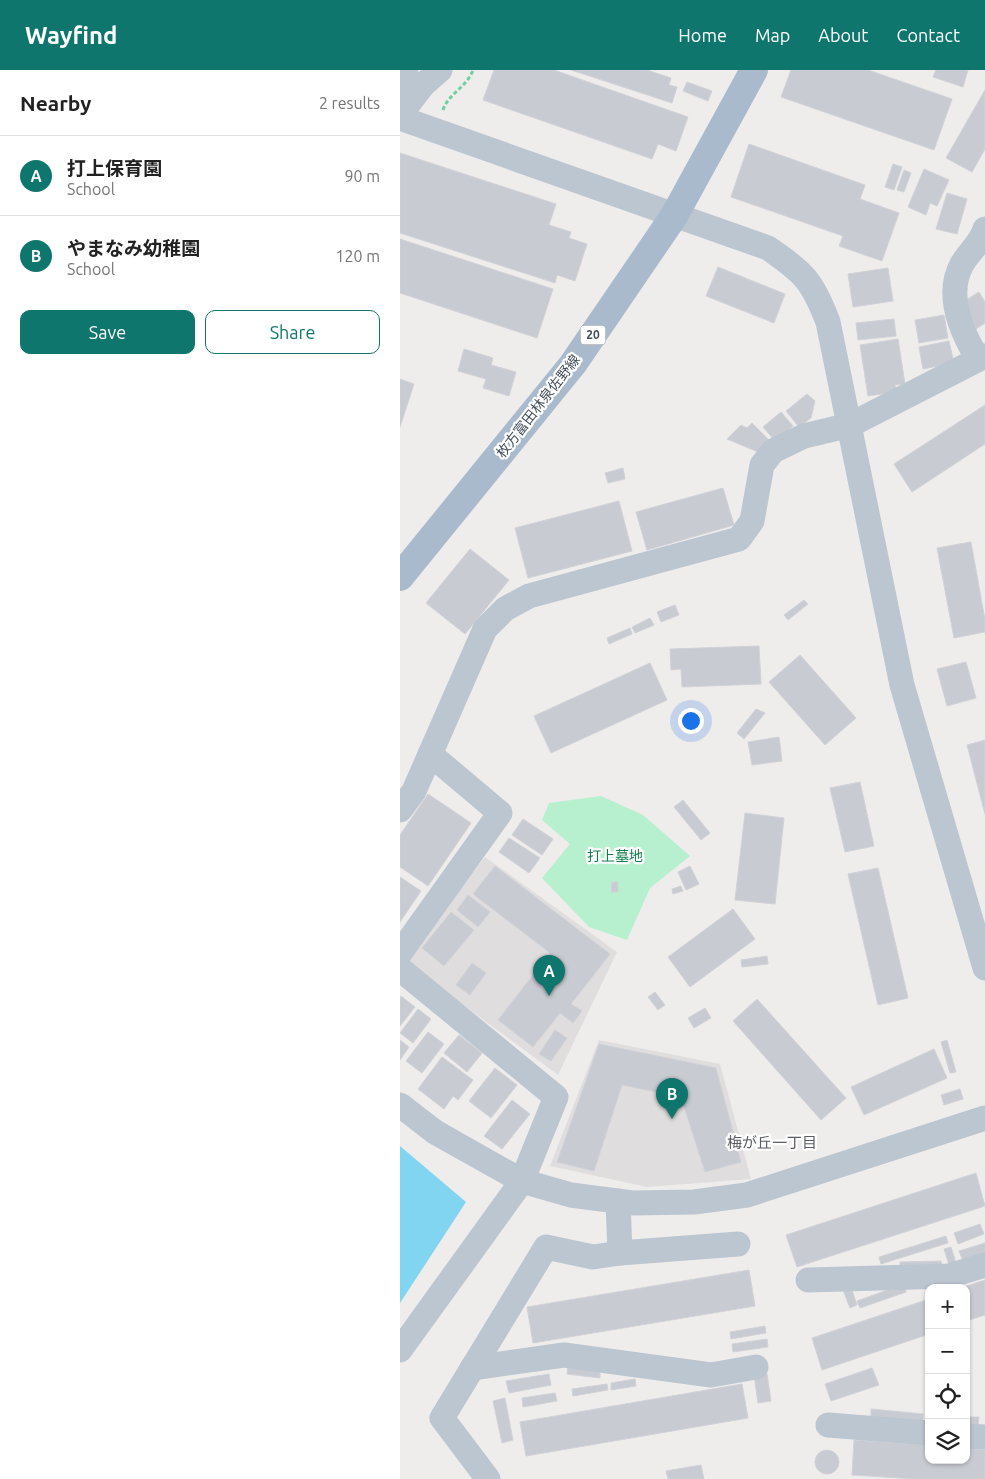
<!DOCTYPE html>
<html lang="en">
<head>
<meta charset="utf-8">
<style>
	:root { --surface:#fff; --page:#f6f6f6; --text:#222; --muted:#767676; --line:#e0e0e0; --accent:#0f766e }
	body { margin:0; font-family:Ubuntu,"Noto Sans JP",sans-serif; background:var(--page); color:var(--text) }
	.controls { position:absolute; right:15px; bottom:15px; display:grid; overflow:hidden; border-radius:10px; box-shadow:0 1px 4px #0004 }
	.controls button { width:45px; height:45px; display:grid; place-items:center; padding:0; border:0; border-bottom:1px solid var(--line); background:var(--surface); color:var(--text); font:25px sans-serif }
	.you { position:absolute; left:290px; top:650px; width:18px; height:18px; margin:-12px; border:4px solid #fff; border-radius:50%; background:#1a73e8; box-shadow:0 0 0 8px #1a73e833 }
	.badge { display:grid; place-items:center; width:32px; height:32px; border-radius:50%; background:var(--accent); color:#fff; font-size:16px; font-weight:700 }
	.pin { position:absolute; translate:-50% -41px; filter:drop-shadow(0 1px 2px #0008) }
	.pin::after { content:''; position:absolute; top:26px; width:18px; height:15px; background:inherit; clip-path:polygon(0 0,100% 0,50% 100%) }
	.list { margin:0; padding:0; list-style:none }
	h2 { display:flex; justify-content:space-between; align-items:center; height:65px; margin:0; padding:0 20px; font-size:21px }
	h2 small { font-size:16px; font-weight:400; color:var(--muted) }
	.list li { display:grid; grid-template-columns:32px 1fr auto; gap:15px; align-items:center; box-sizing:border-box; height:80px; padding:0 20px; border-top:1px solid var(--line) }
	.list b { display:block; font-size:19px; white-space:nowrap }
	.list p { margin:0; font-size:16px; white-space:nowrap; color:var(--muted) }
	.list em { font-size:16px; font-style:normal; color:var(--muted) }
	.actions { display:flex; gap:10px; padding:15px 20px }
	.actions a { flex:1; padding:11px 0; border:1px solid var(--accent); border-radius:10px; text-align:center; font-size:18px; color:var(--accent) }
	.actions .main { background:var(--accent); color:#fff }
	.icon { flex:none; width:28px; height:28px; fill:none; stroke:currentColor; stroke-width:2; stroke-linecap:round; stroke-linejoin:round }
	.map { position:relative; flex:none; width:585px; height:1409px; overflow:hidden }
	header { display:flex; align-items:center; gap:30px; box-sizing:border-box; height:70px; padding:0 25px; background:var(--accent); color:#fff }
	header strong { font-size:24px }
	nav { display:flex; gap:28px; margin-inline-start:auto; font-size:18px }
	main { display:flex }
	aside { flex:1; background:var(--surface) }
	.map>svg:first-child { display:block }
	.education { fill:#e0ddde }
	.green { fill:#b7f0cf }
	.water { fill:#81d5f0 }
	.building { fill:#c9cbd2; stroke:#d0d2d8 }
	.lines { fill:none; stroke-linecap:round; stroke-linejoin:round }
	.path { stroke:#6dd0a3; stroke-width:3; stroke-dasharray:4 2.5; stroke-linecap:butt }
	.minor { stroke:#bcc6d0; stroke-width:25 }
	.major { stroke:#aabacd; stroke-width:28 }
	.labels { text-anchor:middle; stroke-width:4.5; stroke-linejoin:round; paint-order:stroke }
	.shield { fill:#fff; stroke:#7c848c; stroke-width:1 }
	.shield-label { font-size:12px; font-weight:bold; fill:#444f5a }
	.street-label { font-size:14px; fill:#444f5a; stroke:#fff }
	.park-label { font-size:14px; fill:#127e4c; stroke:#fff }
	.neighbourhood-label { font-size:15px; fill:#595c62; stroke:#fff }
</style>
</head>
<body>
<header>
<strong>Wayfind</strong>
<nav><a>Home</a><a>Map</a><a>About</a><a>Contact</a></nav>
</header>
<main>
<aside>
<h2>Nearby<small>2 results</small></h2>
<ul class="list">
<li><span class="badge">A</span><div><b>打上保育園</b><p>School</p></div><em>90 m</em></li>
<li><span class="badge">B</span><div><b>やまなみ幼稚園</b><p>School</p></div><em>120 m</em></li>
</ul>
<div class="actions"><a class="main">Save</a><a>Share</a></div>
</aside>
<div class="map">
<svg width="585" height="1409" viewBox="0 0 585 1409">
	<rect width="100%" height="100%" fill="#efecec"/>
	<g class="education">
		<polygon points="85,787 217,882 158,1005 4,891"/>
		<polygon points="199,970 320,994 351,1109 247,1117 150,1096"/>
	</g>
	<polygon class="green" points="201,726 243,745 290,786 250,818 227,870 189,857 142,808 170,774 142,750 149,733"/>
	<polygon class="water" points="0,1076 66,1132 0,1233"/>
	<g class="building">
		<polygon points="94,0 154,0 288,47 276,81 258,74 252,89 83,30"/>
		<polygon points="171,0 247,0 271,8 269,15 277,17 272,33"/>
		<polygon points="391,0 468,0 552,29 534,80 381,27"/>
		<polygon points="536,0 568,0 563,17 533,7"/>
		<polygon points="287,12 312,21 308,31 283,21"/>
		<polygon points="585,20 585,79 572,102 546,88"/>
		<polygon points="349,74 465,115 460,129 499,143 482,191 439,176 443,166 331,127"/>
		<polygon points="0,83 156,134 149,155 171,162 169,168 187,174 175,211 157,205 155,213 0,163"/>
		<polygon points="493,94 502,97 494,120 485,117"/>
		<polygon points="524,99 549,110 537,136 530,133 526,145 508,137"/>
		<polygon points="504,100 511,103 504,122 497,120"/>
		<polygon points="547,123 567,129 557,164 536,159"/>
		<polygon points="0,169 153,219 137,268 0,223"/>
		<polygon points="318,197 385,224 374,253 306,226"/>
		<polygon points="488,198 493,231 453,237 448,204"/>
		<polygon points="579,222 585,232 585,253 576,259 563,232"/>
		<polygon points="544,245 548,268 519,273 515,250"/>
		<polygon points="494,249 496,266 458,270 456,253"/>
		<polygon points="498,269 505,314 495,315 496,322 468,326 460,275"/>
		<polygon points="549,271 554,293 523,299 519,277"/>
		<polygon points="64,279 93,288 91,295 116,302 109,326 83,318 86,309 58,301"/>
		<polygon points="0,309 14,314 0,357"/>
		<polygon points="407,324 415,331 411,348 399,357 386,341"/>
		<polygon points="585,335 585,374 512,422 494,394"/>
		<polygon points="381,342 393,356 375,371 363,357"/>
		<polygon points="352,353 369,370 358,382 327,369 341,355 347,358"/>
		<polygon points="223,398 225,409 208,413 205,403"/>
		<polygon points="323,418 334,455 247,480 236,442"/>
		<polygon points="219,431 232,481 128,508 115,458"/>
		<polygon points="571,472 585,550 585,562 554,568 537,478"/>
		<polygon points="70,479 109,510 65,564 26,533"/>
		<polygon points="404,530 408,534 388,550 384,545"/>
		<polygon points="275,535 279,545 261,552 257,542"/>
		<polygon points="250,548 254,555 235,563 232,557"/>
		<polygon points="230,558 232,564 209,574 207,568"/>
		<polygon points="359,576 361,614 282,617 281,599 271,600 270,579"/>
		<polygon points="400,585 456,648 425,675 369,612"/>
		<polygon points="566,592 576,628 547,636 537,599"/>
		<polygon points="250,593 267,630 151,683 134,646"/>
		<polygon points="356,639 365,643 344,669 337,663"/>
		<polygon points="379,667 382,691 352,695 348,672"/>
		<polygon points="585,670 585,744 567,675"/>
		<polygon points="460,712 474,776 445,782 430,718"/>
		<polygon points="28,724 71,753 28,816 0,797 0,765"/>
		<polygon points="283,730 310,763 301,770 274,737"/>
		<polygon points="345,743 384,748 375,834 335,830"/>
		<polygon points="123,749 153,769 142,785 112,765"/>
		<polygon points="109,768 140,788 129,803 99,782"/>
		<polygon points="95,796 210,884 171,934 182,941 173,953 160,943 133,977 98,950 150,883 73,824"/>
		<polygon points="290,796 299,814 286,820 278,802"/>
		<polygon points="478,798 508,928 478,935 448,804"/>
		<polygon points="0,807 21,821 0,852"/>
		<polygon points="212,812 218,812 218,822 211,822"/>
		<polygon points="281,816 283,821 273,824 272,819"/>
		<polygon points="68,825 90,842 78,857 57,840"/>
		<polygon points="333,839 355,869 290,917 268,887"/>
		<polygon points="51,842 74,860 44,896 22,878"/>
		<polygon points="367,886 368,894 342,897 341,890"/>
		<polygon points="72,893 86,903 70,925 56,915"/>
		<polygon points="255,922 265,935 258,940 248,927"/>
		<polygon points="1,926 15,937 0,956 0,928"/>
		<polygon points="357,929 446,1028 421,1050 333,951"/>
		<polygon points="305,938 311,948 294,958 288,948"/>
		<polygon points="18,939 31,949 13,973 0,963"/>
		<polygon points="155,960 167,968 151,991 139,984"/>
		<polygon points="28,962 44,974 22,1003 6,991"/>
		<polygon points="59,965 82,983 67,1002 44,983"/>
		<polygon points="0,970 9,977 0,990"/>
		<polygon points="547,970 556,1002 550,1003 541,972"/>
		<polygon points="199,974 316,998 341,1092 305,1102 281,1027 222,1015 194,1101 157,1092"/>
		<polygon points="534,979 547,1008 464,1045 451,1017"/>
		<polygon points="42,987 73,1010 58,1030 53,1026 44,1039 18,1019"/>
		<polygon points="95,998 117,1015 91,1048 69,1031"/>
		<polygon points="560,1019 563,1029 544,1035 541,1025"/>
		<polygon points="112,1030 130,1044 102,1079 84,1066"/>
		<polygon points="576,1103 585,1136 397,1197 386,1165"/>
		<polygon points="580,1154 584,1164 558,1174 554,1163"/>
		<polygon points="546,1166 548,1173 481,1194 479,1187"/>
		<polygon points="585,1173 585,1184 563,1191 559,1181"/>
		<polygon points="551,1177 556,1193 549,1195 544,1179"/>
		<polygon points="541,1191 542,1198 500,1198 500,1192"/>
		<polygon points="349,1200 355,1236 133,1273 127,1237"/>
		<polygon points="585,1210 585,1245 566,1251 566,1218 561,1218"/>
		<polygon points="504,1214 506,1222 460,1238 457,1231"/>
		<polygon points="451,1217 457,1235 450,1238 443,1220"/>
		<polygon points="529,1229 529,1264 422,1300 412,1268"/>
		<polygon points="365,1256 366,1263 331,1269 330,1262"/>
		<polygon points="367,1269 368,1277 333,1282 332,1274"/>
		<polygon points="168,1295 200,1299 200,1308 167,1304"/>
		<polygon points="472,1298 479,1315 431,1331 425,1314"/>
		<polygon points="149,1304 151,1315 109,1323 106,1311"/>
		<polygon points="367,1304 371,1331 358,1333 354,1305"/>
		<polygon points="235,1309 236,1316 211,1320 211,1313"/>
		<polygon points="207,1314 208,1320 173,1326 172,1319"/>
		<polygon points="342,1314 348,1348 126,1386 120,1352"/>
		<polygon points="155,1323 157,1331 123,1337 122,1328"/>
		<polygon points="105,1328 113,1370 102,1373 93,1331"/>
		<polygon points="471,1339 523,1344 522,1354 471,1349"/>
		<polygon points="566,1347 579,1347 578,1356 566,1355"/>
		<polygon points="454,1370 529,1375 529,1390 566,1390 566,1378 585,1380 585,1409 514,1409 452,1405"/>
		<circle cx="427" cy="1392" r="12"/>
		<polygon points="301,1395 304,1409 268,1409 266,1401"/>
	</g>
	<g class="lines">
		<path class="path" d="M43,40C48,24 67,17 73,0"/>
		<g class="minor">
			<polyline points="1,40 8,12 5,0"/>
			<polyline points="0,45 23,15 40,0"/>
			<path d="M0,48L368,178C404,203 412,210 428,252L502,615L585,898"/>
			<path d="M578,289C562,263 545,225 562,194C569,182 581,173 585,159"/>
			<polyline points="0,740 14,721 85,559 105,539 129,526 339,469 352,451 362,395 373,381 404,366 450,355 585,286"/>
			<polyline points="0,883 100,743 30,684"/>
			<polyline points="0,899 156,1027 122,1111 0,1280"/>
			<polyline points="0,1035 35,1062 122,1111 171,1125 232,1133 294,1132 347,1125 585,1048"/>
			<polyline points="218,1131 220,1183"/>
			<polyline points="408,1210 549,1206 585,1195"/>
			<polyline points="72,1298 164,1285 311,1305 356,1297"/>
			<polyline points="428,1355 529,1363"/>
			<polyline points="566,1366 585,1367"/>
			<polyline points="88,1409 42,1348 146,1177 193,1187 220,1183 338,1174"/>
		</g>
		<polyline class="major" points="0,507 173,294 274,146 354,0"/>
	</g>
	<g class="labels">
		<rect class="shield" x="180.5" y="255.5" width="25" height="19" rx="4"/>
		<g class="shield-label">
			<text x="193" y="269">20</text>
		</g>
		<g class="street-label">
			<text transform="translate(138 336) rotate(-52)" y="5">枚方富田林泉佐野線</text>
		</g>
		<g class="park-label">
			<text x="215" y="791">打上墓地</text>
		</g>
		<g class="neighbourhood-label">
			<text x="372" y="1078">梅が丘一丁目</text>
		</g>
	</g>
</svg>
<div class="controls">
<button>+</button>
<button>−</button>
<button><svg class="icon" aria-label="locate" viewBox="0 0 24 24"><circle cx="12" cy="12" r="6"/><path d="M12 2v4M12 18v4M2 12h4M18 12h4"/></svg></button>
<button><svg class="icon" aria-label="layers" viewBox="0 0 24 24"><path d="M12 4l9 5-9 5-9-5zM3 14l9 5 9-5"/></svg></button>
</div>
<div class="you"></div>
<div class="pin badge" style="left:149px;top:926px">A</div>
<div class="pin badge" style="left:272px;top:1049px">B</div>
</div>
</main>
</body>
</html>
